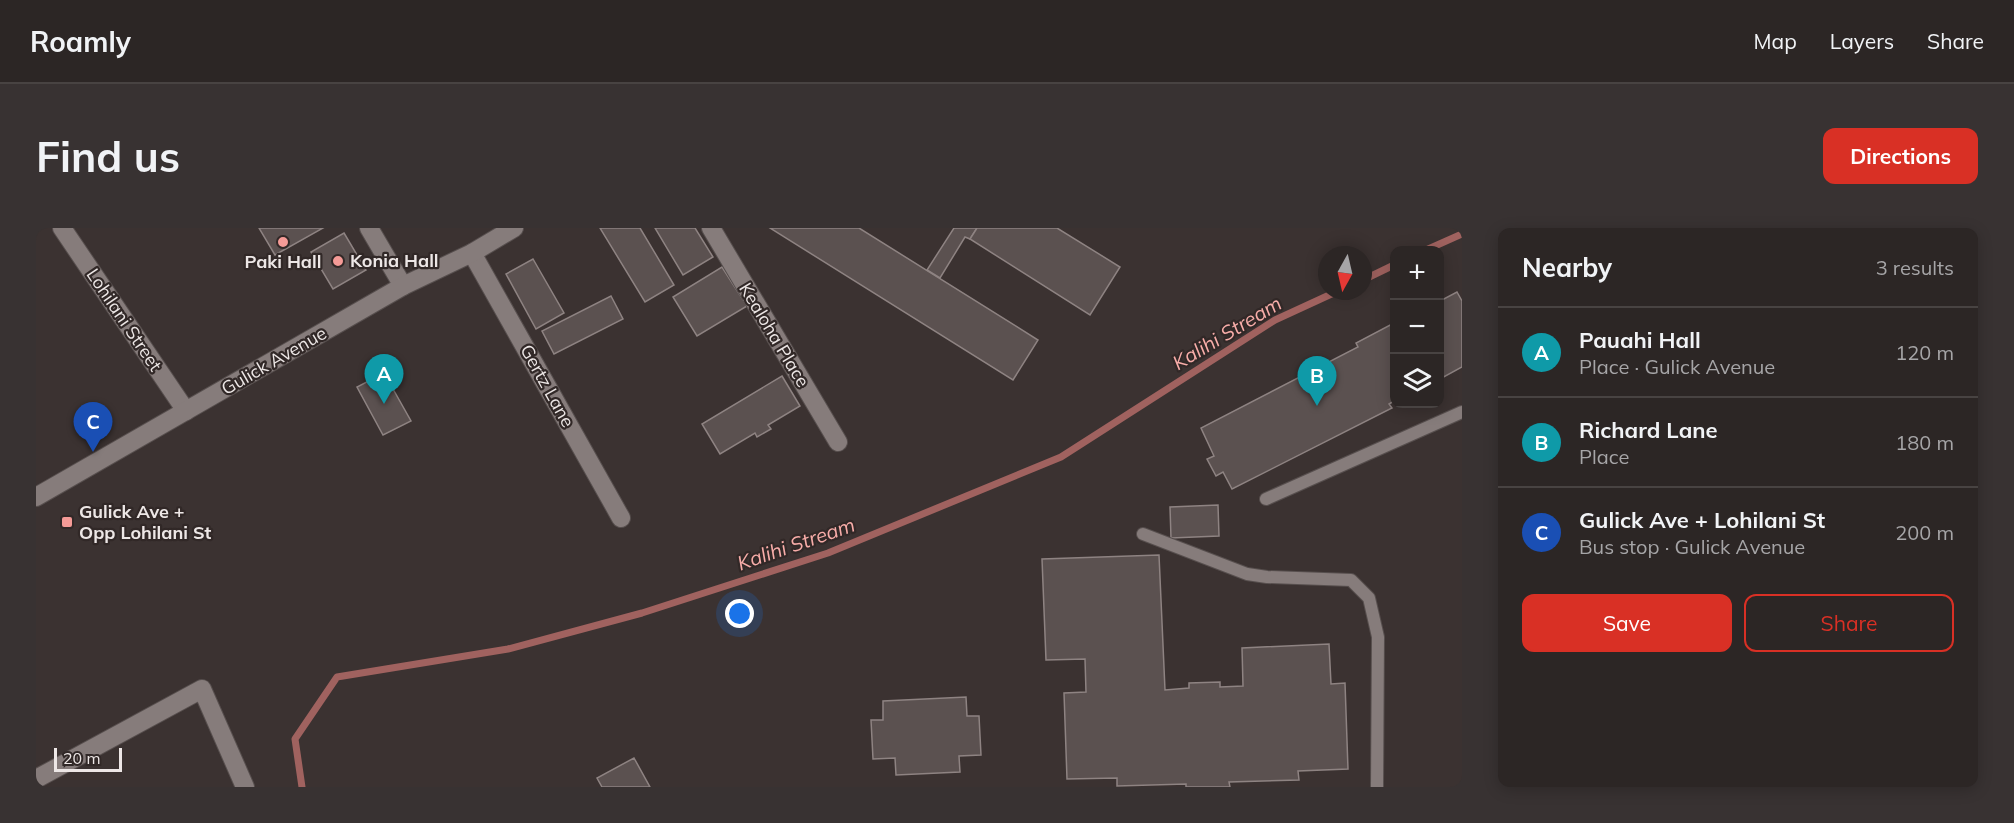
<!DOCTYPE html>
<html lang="en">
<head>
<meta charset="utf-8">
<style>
	:root { --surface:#2c2625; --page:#383232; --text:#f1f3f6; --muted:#a6a5a7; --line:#484342; --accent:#d93025 }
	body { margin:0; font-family:Mulish,sans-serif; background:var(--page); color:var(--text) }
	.controls { position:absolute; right:18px; top:18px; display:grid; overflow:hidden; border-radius:12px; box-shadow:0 3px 15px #0003 }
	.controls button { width:54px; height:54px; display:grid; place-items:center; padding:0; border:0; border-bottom:2px solid var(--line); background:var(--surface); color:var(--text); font:30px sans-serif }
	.compass { position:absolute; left:1282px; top:18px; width:54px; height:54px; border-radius:50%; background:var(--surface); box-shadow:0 3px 15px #0003; rotate:188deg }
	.scale { position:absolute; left:18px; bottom:15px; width:68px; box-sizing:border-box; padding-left:6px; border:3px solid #ede7e6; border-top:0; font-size:16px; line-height:21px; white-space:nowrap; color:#ede7e6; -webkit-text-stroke:4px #312827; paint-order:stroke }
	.you { position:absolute; left:704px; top:386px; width:21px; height:21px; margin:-15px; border:4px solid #fff; border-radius:50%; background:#1a73e8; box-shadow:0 0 0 9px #1a73e833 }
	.badge { display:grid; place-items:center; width:39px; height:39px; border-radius:50%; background:var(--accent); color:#fff; font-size:20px; font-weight:700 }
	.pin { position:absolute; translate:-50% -50px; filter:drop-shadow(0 2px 3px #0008) }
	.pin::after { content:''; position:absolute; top:32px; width:21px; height:18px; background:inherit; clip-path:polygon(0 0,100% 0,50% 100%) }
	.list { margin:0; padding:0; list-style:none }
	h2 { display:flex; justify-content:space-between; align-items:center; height:78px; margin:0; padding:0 24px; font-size:26px }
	h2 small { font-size:20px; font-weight:400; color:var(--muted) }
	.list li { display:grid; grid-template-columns:39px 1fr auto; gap:18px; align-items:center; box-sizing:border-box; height:90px; padding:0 24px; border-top:2px solid var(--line) }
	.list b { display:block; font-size:22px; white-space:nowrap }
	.list p { margin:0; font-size:20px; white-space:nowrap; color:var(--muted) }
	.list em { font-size:20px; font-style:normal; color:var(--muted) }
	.actions { display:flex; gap:12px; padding:18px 24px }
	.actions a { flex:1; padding:14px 0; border:2px solid var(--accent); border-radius:12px; text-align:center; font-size:21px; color:var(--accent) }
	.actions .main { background:var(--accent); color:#fff }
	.icon { flex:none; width:33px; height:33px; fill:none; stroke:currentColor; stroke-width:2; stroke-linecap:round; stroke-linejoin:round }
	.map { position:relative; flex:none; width:1426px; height:559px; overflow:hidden; border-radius:12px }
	header { display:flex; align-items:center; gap:36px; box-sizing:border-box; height:84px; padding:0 30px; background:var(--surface); border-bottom:2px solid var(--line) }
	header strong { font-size:28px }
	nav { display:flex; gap:33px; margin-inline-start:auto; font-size:21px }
	.intro { display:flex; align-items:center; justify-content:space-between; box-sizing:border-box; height:144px; padding:0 36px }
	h1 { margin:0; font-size:42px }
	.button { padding:15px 27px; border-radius:12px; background:var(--accent); color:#fff; font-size:21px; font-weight:700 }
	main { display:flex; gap:36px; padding:0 36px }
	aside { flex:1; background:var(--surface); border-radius:12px; box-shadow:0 3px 15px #0003 }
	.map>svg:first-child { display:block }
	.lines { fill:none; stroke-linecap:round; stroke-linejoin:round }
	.stream { stroke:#a0625f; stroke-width:7 }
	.building { fill:#5b5150; stroke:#8e8382; stroke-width:1.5 }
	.lane-casing { stroke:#574f4e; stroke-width:14 }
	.street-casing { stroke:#574f4e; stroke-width:20 }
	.lane { stroke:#867c7b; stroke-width:12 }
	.street { stroke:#867c7b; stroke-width:18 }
	.poi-dot { fill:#f59b97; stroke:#312827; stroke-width:2 }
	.labels { text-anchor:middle; stroke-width:4.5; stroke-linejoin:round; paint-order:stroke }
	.poi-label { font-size:18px; font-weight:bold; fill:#ede7e6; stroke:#312827; text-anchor:start }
	.street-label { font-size:18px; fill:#ede7e6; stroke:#312827 }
	.water-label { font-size:20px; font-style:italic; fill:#f8ada9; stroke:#312827 }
</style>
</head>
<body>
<header>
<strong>Roamly</strong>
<nav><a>Map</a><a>Layers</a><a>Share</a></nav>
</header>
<div class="intro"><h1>Find us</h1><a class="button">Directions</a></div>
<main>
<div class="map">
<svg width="1426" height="559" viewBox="0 0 1426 559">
	<rect width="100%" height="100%" fill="#3b3231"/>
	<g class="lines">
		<g class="stream">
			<polyline points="1390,22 1426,6"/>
			<polyline points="1327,52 1358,37"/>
			<polyline points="266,559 259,511 301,449 472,421 606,385 792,325 1025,229 1239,92 1302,63"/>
		</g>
	</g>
	<g class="building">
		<polygon points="223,0 287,0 239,27"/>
		<polygon points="564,0 604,0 638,57 609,74"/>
		<polygon points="619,0 659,0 677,29 647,47"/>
		<polygon points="734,0 823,0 1002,112 977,152"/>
		<polygon points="918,0 941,0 934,11 929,9 904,50 891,42"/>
		<polygon points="941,0 1021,0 1084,39 1054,87 934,11"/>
		<polygon points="308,5 330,42 297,61 275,24"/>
		<polygon points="497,31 528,85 500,101 470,46"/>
		<polygon points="686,39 711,78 661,108 637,69"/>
		<polygon points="1421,64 1426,73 1426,139 1404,151 1404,73"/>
		<polygon points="575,68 587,91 518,126 506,103"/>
		<polygon points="1358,95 1358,173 1353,176 1356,180 1196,261 1187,244 1180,248 1171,231 1178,228 1165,200 1322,119 1320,115"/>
		<polygon points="348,145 375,193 347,207 321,159"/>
		<polygon points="746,148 764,178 732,197 735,201 721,209 719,205 684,226 666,196"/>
		<polygon points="1182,277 1183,308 1135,310 1134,279"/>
		<polygon points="1123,327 1129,462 1153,460 1153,455 1184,454 1184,459 1207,458 1206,420 1293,416 1295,456 1309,455 1312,541 1262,543 1263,552 1193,554 1194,559 1150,559 1150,556 1081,558 1081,550 1031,551 1028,465 1050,464 1049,431 1010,432 1006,331"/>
		<polygon points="930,469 931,488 943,488 945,527 923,528 924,544 860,547 859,530 837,531 835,492 847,492 847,473"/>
		<polygon points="598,530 614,559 566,559 561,550"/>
	</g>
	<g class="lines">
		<g class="lane-casing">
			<g id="lane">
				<polyline points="1230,271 1426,184"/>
				<polyline points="1107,306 1211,346 1231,349 1315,352 1333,370 1342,409 1341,559"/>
			</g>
		</g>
		<g class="street-casing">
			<g id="street">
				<polyline points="26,0 150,183"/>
				<polyline points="333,0 367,58"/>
				<polyline points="675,0 802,214"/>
				<polyline points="436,25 585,290"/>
				<polyline points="0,269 367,58 436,25 478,0"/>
				<polyline points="0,551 166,461 209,559"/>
			</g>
		</g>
		<use href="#lane" class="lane"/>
		<use href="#street" class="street"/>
	</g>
	<g class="poi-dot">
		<circle cx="247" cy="14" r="6"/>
		<circle cx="302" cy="33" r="6"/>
		<rect x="25" y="288" width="12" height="12" rx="3"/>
	</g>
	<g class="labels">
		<g class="poi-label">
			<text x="314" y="39">Konia Hall</text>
			<text x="247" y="40" text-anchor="middle">Paki Hall</text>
			<text x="43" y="290">Gulick Ave +<tspan x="43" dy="21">Opp Lohilani St</tspan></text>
		</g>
		<g class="street-label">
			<text transform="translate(88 92) rotate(56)" y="6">Lohilani Street</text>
			<text transform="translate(738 107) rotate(59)" y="6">Kealoha Place</text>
			<text transform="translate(238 133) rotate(-30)" y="6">Gulick Avenue</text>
			<text transform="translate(511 158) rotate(61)" y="6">Gertz Lane</text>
		</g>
		<g class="water-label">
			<text transform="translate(1191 105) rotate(-31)" y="7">Kalihi Stream</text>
			<text transform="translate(760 316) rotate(-19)" y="7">Kalihi Stream</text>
		</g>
	</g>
</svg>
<div class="controls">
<button>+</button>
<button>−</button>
<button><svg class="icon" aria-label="layers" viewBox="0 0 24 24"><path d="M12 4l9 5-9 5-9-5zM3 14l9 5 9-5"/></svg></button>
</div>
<svg class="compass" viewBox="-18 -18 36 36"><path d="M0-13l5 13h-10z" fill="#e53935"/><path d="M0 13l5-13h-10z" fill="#a6a5a7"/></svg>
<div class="scale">20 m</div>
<div class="you"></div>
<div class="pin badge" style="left:348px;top:176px;background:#0f9aa8">A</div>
<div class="pin badge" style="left:1281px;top:178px;background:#0f9aa8">B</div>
<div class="pin badge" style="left:57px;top:224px;background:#1a4fb4">C</div>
</div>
<aside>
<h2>Nearby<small>3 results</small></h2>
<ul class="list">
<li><span class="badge" style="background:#0f9aa8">A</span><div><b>Pauahi Hall</b><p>Place · Gulick Avenue</p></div><em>120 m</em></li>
<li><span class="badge" style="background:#0f9aa8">B</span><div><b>Richard Lane</b><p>Place</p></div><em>180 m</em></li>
<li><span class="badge" style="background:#1a4fb4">C</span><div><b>Gulick Ave + Lohilani St</b><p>Bus stop · Gulick Avenue</p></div><em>200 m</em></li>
</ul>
<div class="actions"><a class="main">Save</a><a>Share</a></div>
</aside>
</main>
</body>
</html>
